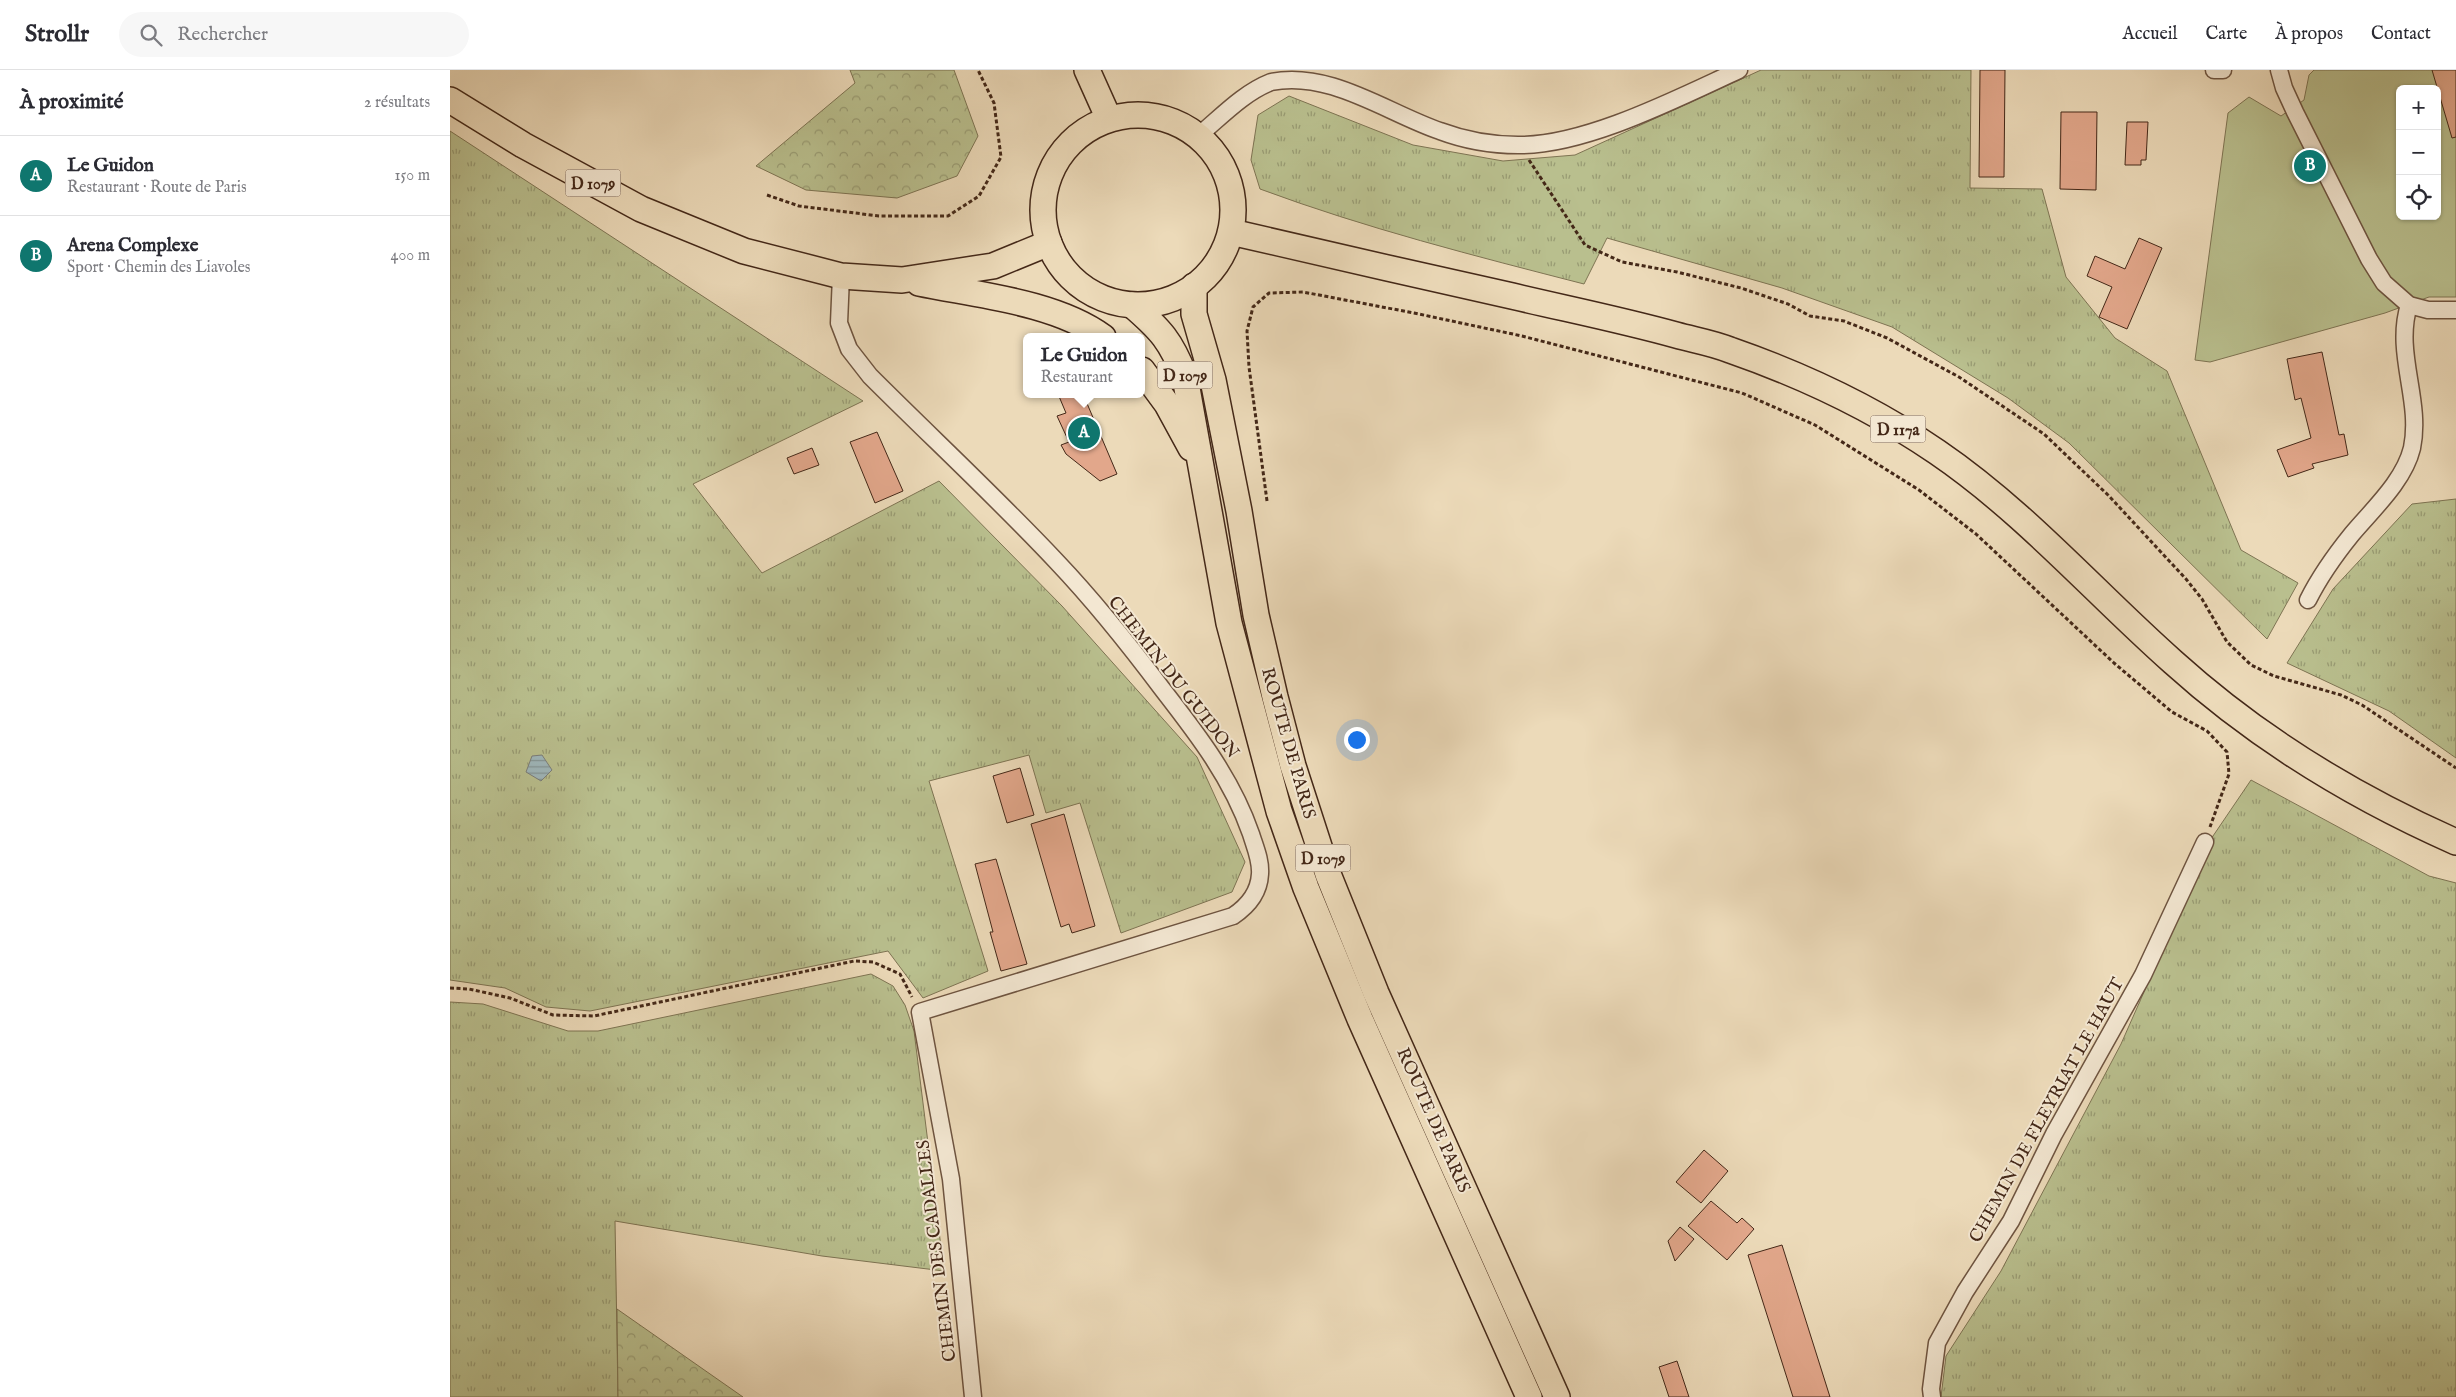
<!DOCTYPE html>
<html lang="fr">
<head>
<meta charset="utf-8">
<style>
	:root { --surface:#fff; --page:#f7f7f7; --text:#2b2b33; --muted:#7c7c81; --line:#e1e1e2; --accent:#0f766e }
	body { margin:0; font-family:"IM FELL English",serif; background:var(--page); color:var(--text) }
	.controls { position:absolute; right:15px; top:15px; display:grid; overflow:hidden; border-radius:8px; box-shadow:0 1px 4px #0004 }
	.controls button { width:45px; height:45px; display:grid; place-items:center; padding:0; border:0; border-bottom:1px solid var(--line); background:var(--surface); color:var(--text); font:25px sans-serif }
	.you { position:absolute; left:906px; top:669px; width:18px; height:18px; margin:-12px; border:4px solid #fff; border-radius:50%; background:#1a73e8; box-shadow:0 0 0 8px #1a73e833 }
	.badge { display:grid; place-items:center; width:32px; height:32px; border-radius:50%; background:var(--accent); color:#fff; font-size:16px; font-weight:700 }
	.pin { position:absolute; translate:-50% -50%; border:2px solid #fff; box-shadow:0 1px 5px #0006 }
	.popup { position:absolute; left:573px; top:263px; width:122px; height:65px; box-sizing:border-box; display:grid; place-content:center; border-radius:8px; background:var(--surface); filter:drop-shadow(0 1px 4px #0005); font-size:16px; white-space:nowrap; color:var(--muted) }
	.popup b { font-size:19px; color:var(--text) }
	.popup::after { content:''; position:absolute; left:50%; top:100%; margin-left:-10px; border:10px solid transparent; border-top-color:var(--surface) }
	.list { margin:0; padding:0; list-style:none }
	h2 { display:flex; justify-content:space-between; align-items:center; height:65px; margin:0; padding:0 20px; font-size:21px }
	h2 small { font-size:16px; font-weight:400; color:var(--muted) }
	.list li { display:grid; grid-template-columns:32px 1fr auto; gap:15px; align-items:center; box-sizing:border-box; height:80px; padding:0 20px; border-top:1px solid var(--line) }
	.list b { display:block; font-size:19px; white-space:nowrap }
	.list p { margin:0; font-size:16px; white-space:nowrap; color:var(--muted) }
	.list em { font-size:16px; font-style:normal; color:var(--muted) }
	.icon { flex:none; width:28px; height:28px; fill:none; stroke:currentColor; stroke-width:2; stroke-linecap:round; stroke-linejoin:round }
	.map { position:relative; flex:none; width:2006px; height:1327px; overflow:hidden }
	header { display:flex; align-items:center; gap:30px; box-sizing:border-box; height:70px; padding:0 25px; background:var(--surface); border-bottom:1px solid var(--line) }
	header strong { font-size:24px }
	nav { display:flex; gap:28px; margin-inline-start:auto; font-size:18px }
	.search { width:350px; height:45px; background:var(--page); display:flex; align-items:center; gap:12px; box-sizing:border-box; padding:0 18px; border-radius:28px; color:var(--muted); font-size:19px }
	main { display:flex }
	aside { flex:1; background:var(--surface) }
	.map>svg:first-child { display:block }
	.grass { fill:url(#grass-tufts); stroke:#7e7453 }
	.forest { fill:url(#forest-crowns); stroke:#7e7453 }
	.pitch { fill:#b9bf8e; stroke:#7e7453; fill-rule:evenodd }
	.water { fill:url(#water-rules); stroke:#7b7e7a }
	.building { fill:#e2a78b; stroke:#442818 }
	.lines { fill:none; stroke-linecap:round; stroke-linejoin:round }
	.minor-casing { stroke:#6e5440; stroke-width:19 }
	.primary-casing { stroke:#442818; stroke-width:28 }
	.path { stroke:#442818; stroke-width:3; stroke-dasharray:4 2.5; stroke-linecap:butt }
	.minor { stroke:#f3e7d2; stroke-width:16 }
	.primary { stroke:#ecdab9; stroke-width:25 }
	.labels { text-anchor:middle; stroke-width:4; stroke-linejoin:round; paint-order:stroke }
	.shield { fill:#f3e7d2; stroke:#786150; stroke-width:1 }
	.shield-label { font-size:16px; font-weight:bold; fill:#442818 }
	.street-label { font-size:18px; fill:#442818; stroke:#f3e7d2 }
</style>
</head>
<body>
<header>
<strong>Strollr</strong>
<div class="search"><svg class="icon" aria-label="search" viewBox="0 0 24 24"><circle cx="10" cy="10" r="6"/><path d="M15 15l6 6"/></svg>Rechercher</div>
<nav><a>Accueil</a><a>Carte</a><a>À propos</a><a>Contact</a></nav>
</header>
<main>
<aside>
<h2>À proximité<small>2 résultats</small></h2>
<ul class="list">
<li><span class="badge">A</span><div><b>Le Guidon</b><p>Restaurant · Route de Paris</p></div><em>150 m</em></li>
<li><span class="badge">B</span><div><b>Arena Complexe</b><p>Sport · Chemin des Liavoles</p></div><em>400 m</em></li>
</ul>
</aside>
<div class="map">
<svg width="2006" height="1327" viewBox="0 0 2006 1327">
	<defs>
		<pattern id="grass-tufts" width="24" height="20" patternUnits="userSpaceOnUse" patternTransform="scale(1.25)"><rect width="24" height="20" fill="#b9bf8e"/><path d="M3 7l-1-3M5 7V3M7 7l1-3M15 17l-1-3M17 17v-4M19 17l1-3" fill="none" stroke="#989b73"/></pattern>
		<pattern id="forest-crowns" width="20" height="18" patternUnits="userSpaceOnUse" patternTransform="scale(1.25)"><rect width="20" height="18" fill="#b9bf8e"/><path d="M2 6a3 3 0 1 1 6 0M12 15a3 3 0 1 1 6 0" fill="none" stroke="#989b73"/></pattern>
		<pattern id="water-rules" width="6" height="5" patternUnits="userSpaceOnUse" patternTransform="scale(1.25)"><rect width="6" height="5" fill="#9fb7bb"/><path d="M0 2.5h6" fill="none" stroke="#839597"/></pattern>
	</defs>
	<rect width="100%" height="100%" fill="#ecdab9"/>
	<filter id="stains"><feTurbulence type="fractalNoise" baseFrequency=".004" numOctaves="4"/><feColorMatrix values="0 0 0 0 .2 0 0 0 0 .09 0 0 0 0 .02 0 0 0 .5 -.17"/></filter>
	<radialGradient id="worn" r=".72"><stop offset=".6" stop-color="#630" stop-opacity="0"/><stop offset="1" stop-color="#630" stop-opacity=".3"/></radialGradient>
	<g class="grass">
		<path d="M1311,0H1521L1520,118L1592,119L1616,207L1665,268L1717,301L1791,480L1848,513L1817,569L1619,373L1558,328L1442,257L1332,218L1157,168L1134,214C1025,186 915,158 810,119L801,90L808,45L839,26L963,75L1053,91L1125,85Z"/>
		<polygon points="0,61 413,331 243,414 312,503 489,411 612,536 747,687 795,792 782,822 671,863 630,733 596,743 579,685 479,711 538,901 473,928 438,881 140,941 96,937 55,918 0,910"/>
		<polygon points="2006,429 2006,688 1939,641 1837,593 1883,519 1962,434"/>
		<polygon points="1801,710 1979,806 2006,813 2006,1327 1491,1327 1496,1286 1551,1201 1671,974 1763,766"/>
		<polygon points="421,904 443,916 455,935 464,961 494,1201 372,1186 165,1151 168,1327 0,1327 0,932 33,934 118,961 148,961"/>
	</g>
	<g class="forest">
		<polygon points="400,0 504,0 528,66 507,106 447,128 356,120 306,96 405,13"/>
		<polygon points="167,1239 293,1327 168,1327"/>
	</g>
	<path class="pitch" d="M1864,0H2006V227H1979L1935,243L1760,292L1745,290L1778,43L1799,27L1831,46L1854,30L1859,5ZM1950,19H1987V146H1950Z"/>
	<polygon class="water" points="92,685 102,700 91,711 76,702 82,686"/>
	<g class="building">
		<polygon points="1530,0 1555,0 1554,107 1529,107"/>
		<polygon points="1982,0 2006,0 2006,67 2002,68"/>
		<polygon points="1611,42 1647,42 1646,120 1610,119"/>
		<polygon points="1677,52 1698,52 1696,90 1691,90 1691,95 1675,95"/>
		<polygon points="1689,168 1712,178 1677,259 1649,247 1662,217 1637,206 1645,186 1675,199"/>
		<polygon points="1872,282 1889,365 1894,364 1898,385 1862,394 1864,398 1838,407 1827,380 1861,368 1851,328 1845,330 1837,289"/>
		<polygon points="608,324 633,324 667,404 650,411 616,384 611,375 619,372 607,346 616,343"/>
		<polygon points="427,362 453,421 425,433 400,372"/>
		<polygon points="362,378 369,395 344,404 337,388"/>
		<polygon points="570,698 584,745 557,753 543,706"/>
		<polygon points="614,744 645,856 622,863 619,854 611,857 581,754"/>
		<polygon points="546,789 577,894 551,901 540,862 543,862 525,794"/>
		<polygon points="1254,1080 1278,1101 1251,1133 1226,1112"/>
		<polygon points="1261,1131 1287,1153 1292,1148 1304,1159 1277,1190 1238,1156"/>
		<polygon points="1230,1157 1244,1169 1225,1191 1218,1171"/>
		<polygon points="1332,1175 1380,1327 1343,1327 1298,1185"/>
		<polygon points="1227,1291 1239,1327 1219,1327 1209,1297"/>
	</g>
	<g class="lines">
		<g class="minor-casing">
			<g id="minor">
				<polyline points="1764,0 1773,0"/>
				<polyline points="1829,0 1834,18 1845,42 1919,189 1934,213 1959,235 1978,240 2006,240"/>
				<path d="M748,66C771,47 793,23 821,12C880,0 937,43 990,61C1014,70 1042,75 1068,75C1135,76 1228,28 1289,0"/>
				<path d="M391,206L389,253L399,279L420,306C482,368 547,428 607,492C645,532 680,576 713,620C748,665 782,709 801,764C805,777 811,790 810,804C809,823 798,836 783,846L470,942L501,1109L523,1327"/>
				<path d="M1858,530C1870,506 1885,485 1902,464C1923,439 1954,411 1962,378C1972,330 1944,283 1959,235"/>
				<polyline points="1482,1327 1481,1319 1487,1273 1515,1222 1561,1151 1604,1064 1693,905 1755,772"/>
			</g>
		</g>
		<g class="primary-casing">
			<g id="primary">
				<polyline points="637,0 659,49"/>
				<polyline points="0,30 73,75 191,139 294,181 391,206 452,210 543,196 599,173"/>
				<circle cx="688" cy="140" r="95"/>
				<path d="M781,162C875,184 968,205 1062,226C1117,239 1172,250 1226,265C1244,270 1263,273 1280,280C1352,305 1424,339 1487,382C1575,442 1644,522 1723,592C1806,667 1904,727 2006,772"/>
				<path d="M469,213C527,225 605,232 653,267"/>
				<polyline points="744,216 744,244 763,310 789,441 806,545 825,627 843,696 878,804 926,923 1107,1327"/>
				<path d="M682,235C711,260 721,271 735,307L779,553L829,741L856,818L910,949L1079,1327"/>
				<polyline points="692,300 717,334 741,378"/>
			</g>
		</g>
		<g class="path">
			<polyline points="1079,90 1135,175 1172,192 1227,202 1291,218 1338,234 1360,246 1394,251 1437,268 1509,307 1594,364 1658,425 1736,509 1752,529 1777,572 1801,595 1824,606 1891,625 1912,635 2006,698"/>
			<polyline points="317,125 349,136 429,146 498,146 529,126 551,87 544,33 528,0"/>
			<polyline points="817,431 799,297 797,261 803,237 819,223 853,222 964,243 1072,266 1292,323 1365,355 1469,420 1526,464 1664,593 1722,642 1757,661 1777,682 1779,704 1760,757"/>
			<polyline points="0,918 19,919 60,928 103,945 144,946 404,891 423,892 450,904 462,927"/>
		</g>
		<use href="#minor" class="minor"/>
		<use href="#primary" class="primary"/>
	</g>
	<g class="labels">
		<g class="shield">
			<rect x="115.5" y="99.5" width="55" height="27" rx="4"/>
			<rect x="707.5" y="291.5" width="55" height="27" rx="4"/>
			<rect x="1420.5" y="345.5" width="55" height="27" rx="4"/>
			<rect x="845.5" y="774.5" width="55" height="27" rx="4"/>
		</g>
		<g class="shield-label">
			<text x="143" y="119">D 1079</text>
			<text x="735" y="311">D 1079</text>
			<text x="1448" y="365">D 117a</text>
			<text x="873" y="794">D 1079</text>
		</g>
		<g class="street-label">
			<text transform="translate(724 607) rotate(52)" y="6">CHEMIN DU GUIDON</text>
			<text transform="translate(839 673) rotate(74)" y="6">ROUTE DE PARIS</text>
			<text transform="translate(1596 1040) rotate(-61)" y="6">CHEMIN DE FLEYRIAT LE HAUT</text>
			<text transform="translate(984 1050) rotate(66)" y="6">ROUTE DE PARIS</text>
			<text transform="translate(486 1181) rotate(-97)" y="6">CHEMIN DES CADALLES</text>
		</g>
	</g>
	<rect width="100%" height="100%" filter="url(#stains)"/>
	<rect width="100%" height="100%" fill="url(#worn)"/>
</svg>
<div class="controls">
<button>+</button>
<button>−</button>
<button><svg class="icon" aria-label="locate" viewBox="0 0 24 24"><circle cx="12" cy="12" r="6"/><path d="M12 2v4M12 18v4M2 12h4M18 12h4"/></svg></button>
</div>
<div class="you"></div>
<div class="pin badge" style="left:634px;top:363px">A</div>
<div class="popup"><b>Le Guidon</b>Restaurant</div>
<div class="pin badge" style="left:1860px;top:96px">B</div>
</div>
</main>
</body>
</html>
